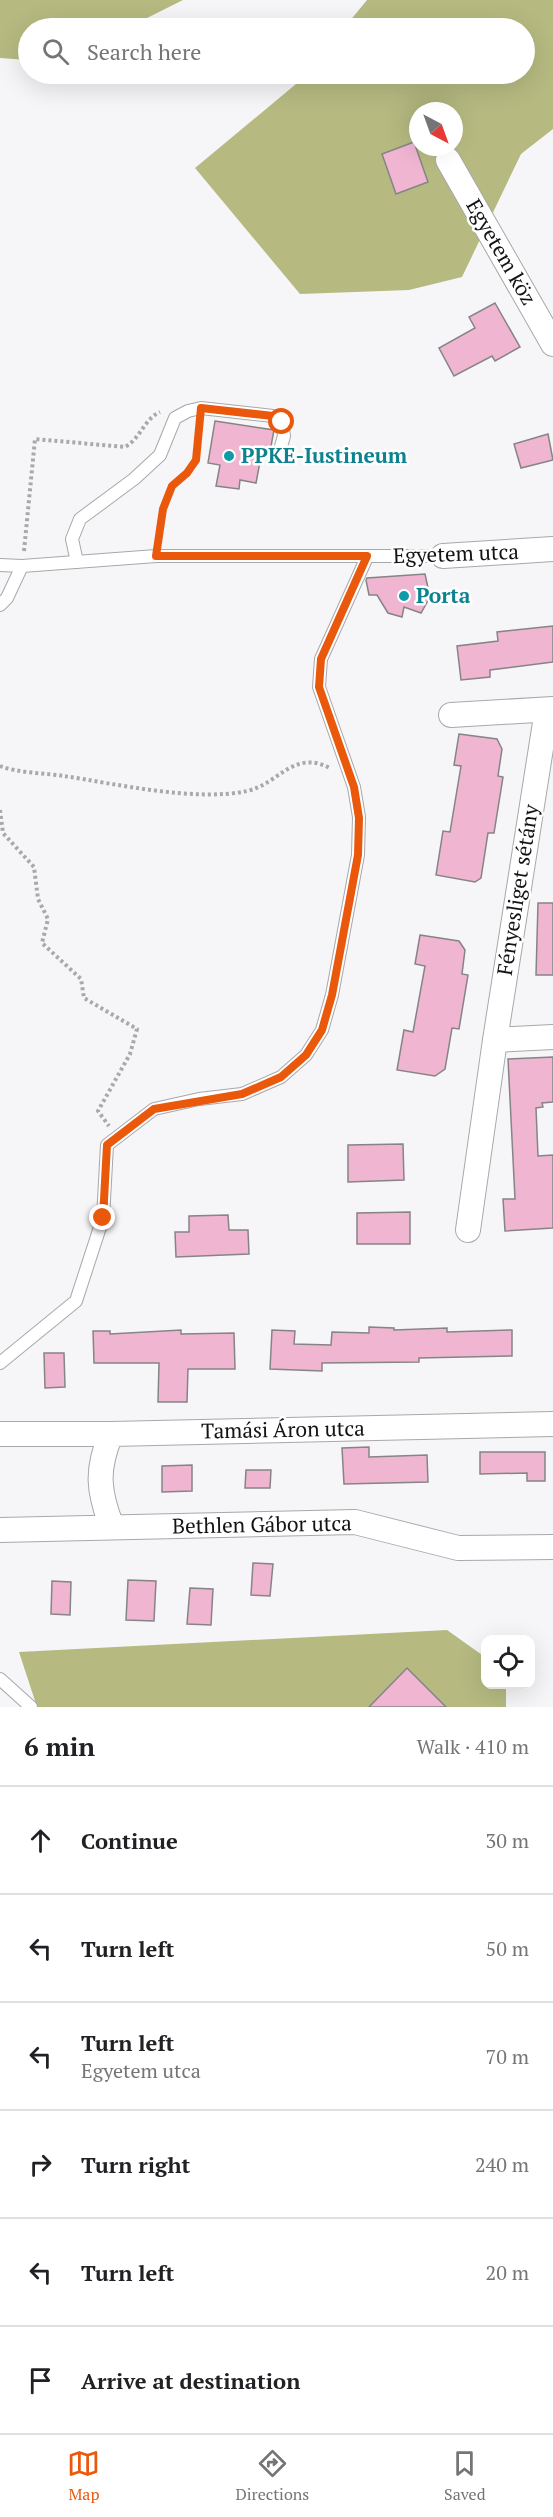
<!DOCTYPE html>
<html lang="en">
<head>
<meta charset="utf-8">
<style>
	:root { --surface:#fff; --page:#f6f6f6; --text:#202124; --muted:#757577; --line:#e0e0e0; --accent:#ea580c }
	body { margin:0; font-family:"PT Serif",serif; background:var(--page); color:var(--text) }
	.controls { position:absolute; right:18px; bottom:18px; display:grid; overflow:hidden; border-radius:12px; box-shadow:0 6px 24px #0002 }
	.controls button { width:54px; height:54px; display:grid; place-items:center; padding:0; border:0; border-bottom:2px solid var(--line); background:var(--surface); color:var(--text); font:30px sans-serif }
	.compass { position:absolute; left:409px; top:102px; width:54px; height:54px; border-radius:50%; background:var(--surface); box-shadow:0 6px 24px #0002; rotate:139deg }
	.stop { position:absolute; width:18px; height:18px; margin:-14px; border:4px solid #ea580c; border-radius:50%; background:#fff }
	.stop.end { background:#ea580c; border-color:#fff; box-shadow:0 2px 6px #0008 }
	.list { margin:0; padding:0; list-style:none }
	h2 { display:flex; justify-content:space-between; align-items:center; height:78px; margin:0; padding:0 24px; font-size:26px }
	h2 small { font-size:20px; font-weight:400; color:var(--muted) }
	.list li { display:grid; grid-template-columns:39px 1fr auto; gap:18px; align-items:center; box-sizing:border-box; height:108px; padding:0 24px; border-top:2px solid var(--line) }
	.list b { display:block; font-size:22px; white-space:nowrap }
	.list p { margin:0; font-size:20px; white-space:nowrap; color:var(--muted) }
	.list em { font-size:20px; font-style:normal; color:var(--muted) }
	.icon { flex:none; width:33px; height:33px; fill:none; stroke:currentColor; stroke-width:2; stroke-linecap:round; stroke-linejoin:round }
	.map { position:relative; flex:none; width:553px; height:1707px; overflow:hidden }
	.search { position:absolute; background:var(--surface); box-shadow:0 6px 24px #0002; left:18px; right:18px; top:18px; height:66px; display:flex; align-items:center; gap:15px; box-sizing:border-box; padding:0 21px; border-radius:33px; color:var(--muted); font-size:22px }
	.sheet { height:726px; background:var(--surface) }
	nav { display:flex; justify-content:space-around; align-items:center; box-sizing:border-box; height:84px; border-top:2px solid var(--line); background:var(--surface); font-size:16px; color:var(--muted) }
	nav a { display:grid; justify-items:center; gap:3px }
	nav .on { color:var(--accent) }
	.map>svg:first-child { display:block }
	.forest { fill:#b6ba81; fill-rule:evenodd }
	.building { fill:#efb5d1; stroke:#868485; stroke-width:1.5 }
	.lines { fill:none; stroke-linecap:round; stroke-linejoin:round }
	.service-casing { stroke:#a8a8aa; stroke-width:14 }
	.minor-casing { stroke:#a8a8aa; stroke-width:26 }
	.path { stroke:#a9a9ac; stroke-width:4; stroke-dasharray:3 3; stroke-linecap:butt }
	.service { stroke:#fff; stroke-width:12 }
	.minor { stroke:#fff; stroke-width:24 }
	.route { stroke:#ea580c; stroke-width:8 }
	.culture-dot { fill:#0f9aa8; stroke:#fff; stroke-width:2 }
	.labels { text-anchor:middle; stroke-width:5; stroke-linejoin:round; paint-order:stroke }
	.street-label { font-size:21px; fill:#131314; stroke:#fff }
	.culture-label { font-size:21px; font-weight:bold; fill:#0d838f; stroke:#fff; text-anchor:start }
</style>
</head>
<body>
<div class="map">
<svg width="553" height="1707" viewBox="0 0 553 1707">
	<rect width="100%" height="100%" fill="#f6f6f9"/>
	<g class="forest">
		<polygon points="0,0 183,0 127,28 28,28 28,60 0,58"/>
		<path d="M367,0H553V129L521,154L462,277L409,290L300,294L195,168L308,74H524V28H344ZM418,111H454V147H418Z"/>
		<polygon points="447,1630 485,1657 486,1684 506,1685 506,1707 37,1707 19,1652"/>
	</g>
	<g class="building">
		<polygon points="414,142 428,182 396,194 382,154"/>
		<polygon points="495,303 520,347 495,361 492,356 454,376 439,348 475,328 469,317"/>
		<polygon points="215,421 274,430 270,452 262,451 256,483 240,480 239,489 216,486 220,465 208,463"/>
		<polygon points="548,434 553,460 521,468 514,444"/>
		<polygon points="425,574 430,597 421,613 404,607 402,617 388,613 377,595 369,595 366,580 367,578"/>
		<polygon points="553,626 553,662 490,670 490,677 461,680 457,646 498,641 497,632"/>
		<polygon points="459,734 497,739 502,749 498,776 503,777 494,833 488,833 481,878 475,882 436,875 443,831 450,832 461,766 454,765"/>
		<polygon points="538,903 553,903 553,975 536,975"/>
		<polygon points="420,935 459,941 465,950 462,974 468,975 459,1029 452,1028 445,1069 435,1076 397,1070 404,1030 413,1032 425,966 415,964"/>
		<polygon points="553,1057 553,1102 542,1103 543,1107 536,1108 538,1156 553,1155 553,1228 505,1231 503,1199 515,1199 508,1059"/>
		<polygon points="403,1144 404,1180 348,1182 348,1145"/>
		<polygon points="410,1212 410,1244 357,1244 357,1213"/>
		<polygon points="228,1215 229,1230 248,1230 249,1254 176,1257 175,1232 189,1232 189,1216"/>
		<polygon points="369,1327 394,1328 394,1330 447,1328 447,1332 512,1330 512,1356 419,1358 419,1362 322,1363 322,1371 270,1369 272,1330 295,1331 294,1344 331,1345 332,1332 369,1333"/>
		<polygon points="181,1330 181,1334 234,1333 235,1369 188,1369 187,1402 158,1402 159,1363 94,1363 93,1331 110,1331 110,1334"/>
		<polygon points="44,1353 64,1353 65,1387 45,1388"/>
		<polygon points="369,1447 369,1457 427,1455 428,1482 344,1484 342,1448"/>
		<polygon points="480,1452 545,1452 545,1481 527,1481 527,1473 480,1474"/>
		<polygon points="192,1465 192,1491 162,1492 162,1466"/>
		<polygon points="246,1470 271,1470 270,1488 245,1488"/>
		<polygon points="253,1563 273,1564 270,1596 251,1595"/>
		<polygon points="128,1580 156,1581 154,1621 126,1620"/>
		<polygon points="52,1581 71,1582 70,1615 51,1614"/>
		<polygon points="190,1588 213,1589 211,1625 187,1624"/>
		<polygon points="407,1668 446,1707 369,1707"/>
	</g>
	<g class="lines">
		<g class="service-casing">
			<g id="service">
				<polyline points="77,562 72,539 80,519 134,479 160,455 175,418 188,411 201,408 273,416 282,422 284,436 278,457"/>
				<polyline points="0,565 22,566 156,556 443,556"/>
				<polyline points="0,605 7,598 22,566"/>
				<polyline points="0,1363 76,1301 103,1218 107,1145 154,1109 199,1099 242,1094 281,1077 306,1055 322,1030 332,995 358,855 359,817 354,787 319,687 321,659 367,557"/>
				<polyline points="0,1679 31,1707"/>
			</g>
		</g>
		<g class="minor-casing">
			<g id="minor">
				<polyline points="448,160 553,344"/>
				<polyline points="443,556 553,549"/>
				<polyline points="451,715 553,709"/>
				<polyline points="495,1040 547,710"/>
				<polyline points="468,1230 495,1040 553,1037"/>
				<polyline points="0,1434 111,1434"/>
				<path d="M112,1527C98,1491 96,1470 111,1434L553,1424"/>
				<polyline points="0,1530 355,1522 458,1548 553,1547"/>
			</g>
		</g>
		<g class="path">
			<polyline points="159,540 163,509 172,486 187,473 196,460 200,424"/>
			<path d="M24,551L35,439L125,447C141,438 144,419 160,412"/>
			<path d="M0,766C18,773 44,773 64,776C116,784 196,802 247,791C279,784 293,749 330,768"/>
			<polyline points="0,810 3,833 34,867 38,899 48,919 42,943 81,979 84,998 137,1029 130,1054 98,1111 109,1126"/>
		</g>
		<use href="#service" class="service"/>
		<use href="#minor" class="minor"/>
	</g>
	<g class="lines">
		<polyline class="route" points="103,1218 107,1145 154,1109 242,1094 281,1077 306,1055 322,1030 332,995 358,855 359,818 354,787 319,687 321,659 367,556 156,556 163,509 172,486 187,473 196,460 201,408 273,416 282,422"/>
	</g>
	<g class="culture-dot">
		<circle cx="229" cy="456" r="6"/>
		<circle cx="404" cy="596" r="6"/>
	</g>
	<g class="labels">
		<g class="street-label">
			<text transform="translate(501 252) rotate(60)" y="7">Egyetem köz</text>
			<text transform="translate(456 554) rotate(-2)" y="7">Egyetem utca</text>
			<text transform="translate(518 890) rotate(-81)" y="7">Fényesliget sétány</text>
			<text transform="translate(283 1430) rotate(-1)" y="7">Tamási Áron utca</text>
			<text transform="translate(262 1525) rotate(-1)" y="7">Bethlen Gábor utca</text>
		</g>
		<g class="culture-label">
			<text x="241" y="463">PPKE-Iustineum</text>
			<text x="416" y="603">Porta</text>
		</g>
	</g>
</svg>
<div class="controls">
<button><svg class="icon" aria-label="locate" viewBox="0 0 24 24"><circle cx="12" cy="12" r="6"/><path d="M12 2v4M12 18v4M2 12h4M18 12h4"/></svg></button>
</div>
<svg class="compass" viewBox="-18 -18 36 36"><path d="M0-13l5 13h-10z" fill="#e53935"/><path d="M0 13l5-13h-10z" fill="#757577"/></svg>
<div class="stop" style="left:282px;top:422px"></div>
<div class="stop end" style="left:103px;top:1218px"></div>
<div class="search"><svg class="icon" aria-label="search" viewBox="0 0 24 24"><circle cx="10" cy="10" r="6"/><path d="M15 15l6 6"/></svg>Search here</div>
</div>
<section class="sheet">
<h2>6 min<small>Walk · 410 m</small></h2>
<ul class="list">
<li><svg class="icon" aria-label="ahead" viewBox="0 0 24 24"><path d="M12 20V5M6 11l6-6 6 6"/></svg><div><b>Continue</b></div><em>30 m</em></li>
<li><svg class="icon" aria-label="left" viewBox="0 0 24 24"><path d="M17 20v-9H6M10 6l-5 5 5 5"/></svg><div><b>Turn left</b></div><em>50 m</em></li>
<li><svg class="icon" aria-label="left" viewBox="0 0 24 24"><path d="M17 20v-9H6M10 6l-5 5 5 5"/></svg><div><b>Turn left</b><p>Egyetem utca</p></div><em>70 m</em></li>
<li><svg class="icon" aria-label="right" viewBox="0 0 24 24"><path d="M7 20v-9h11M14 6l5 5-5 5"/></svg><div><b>Turn right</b></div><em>240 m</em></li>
<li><svg class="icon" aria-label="left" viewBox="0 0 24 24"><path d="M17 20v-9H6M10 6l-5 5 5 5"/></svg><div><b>Turn left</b></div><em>20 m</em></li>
<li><svg class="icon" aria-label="arrive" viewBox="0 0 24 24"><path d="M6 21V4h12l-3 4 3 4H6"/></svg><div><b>Arrive at destination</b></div></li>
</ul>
</section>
<nav>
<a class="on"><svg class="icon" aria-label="map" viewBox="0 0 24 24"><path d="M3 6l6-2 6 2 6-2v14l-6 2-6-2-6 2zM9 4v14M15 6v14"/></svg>Map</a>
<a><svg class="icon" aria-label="directions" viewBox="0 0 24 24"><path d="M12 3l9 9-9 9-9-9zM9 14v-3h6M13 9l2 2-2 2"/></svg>Directions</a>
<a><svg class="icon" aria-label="saved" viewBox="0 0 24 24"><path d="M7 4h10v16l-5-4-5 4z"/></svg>Saved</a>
</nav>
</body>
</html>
